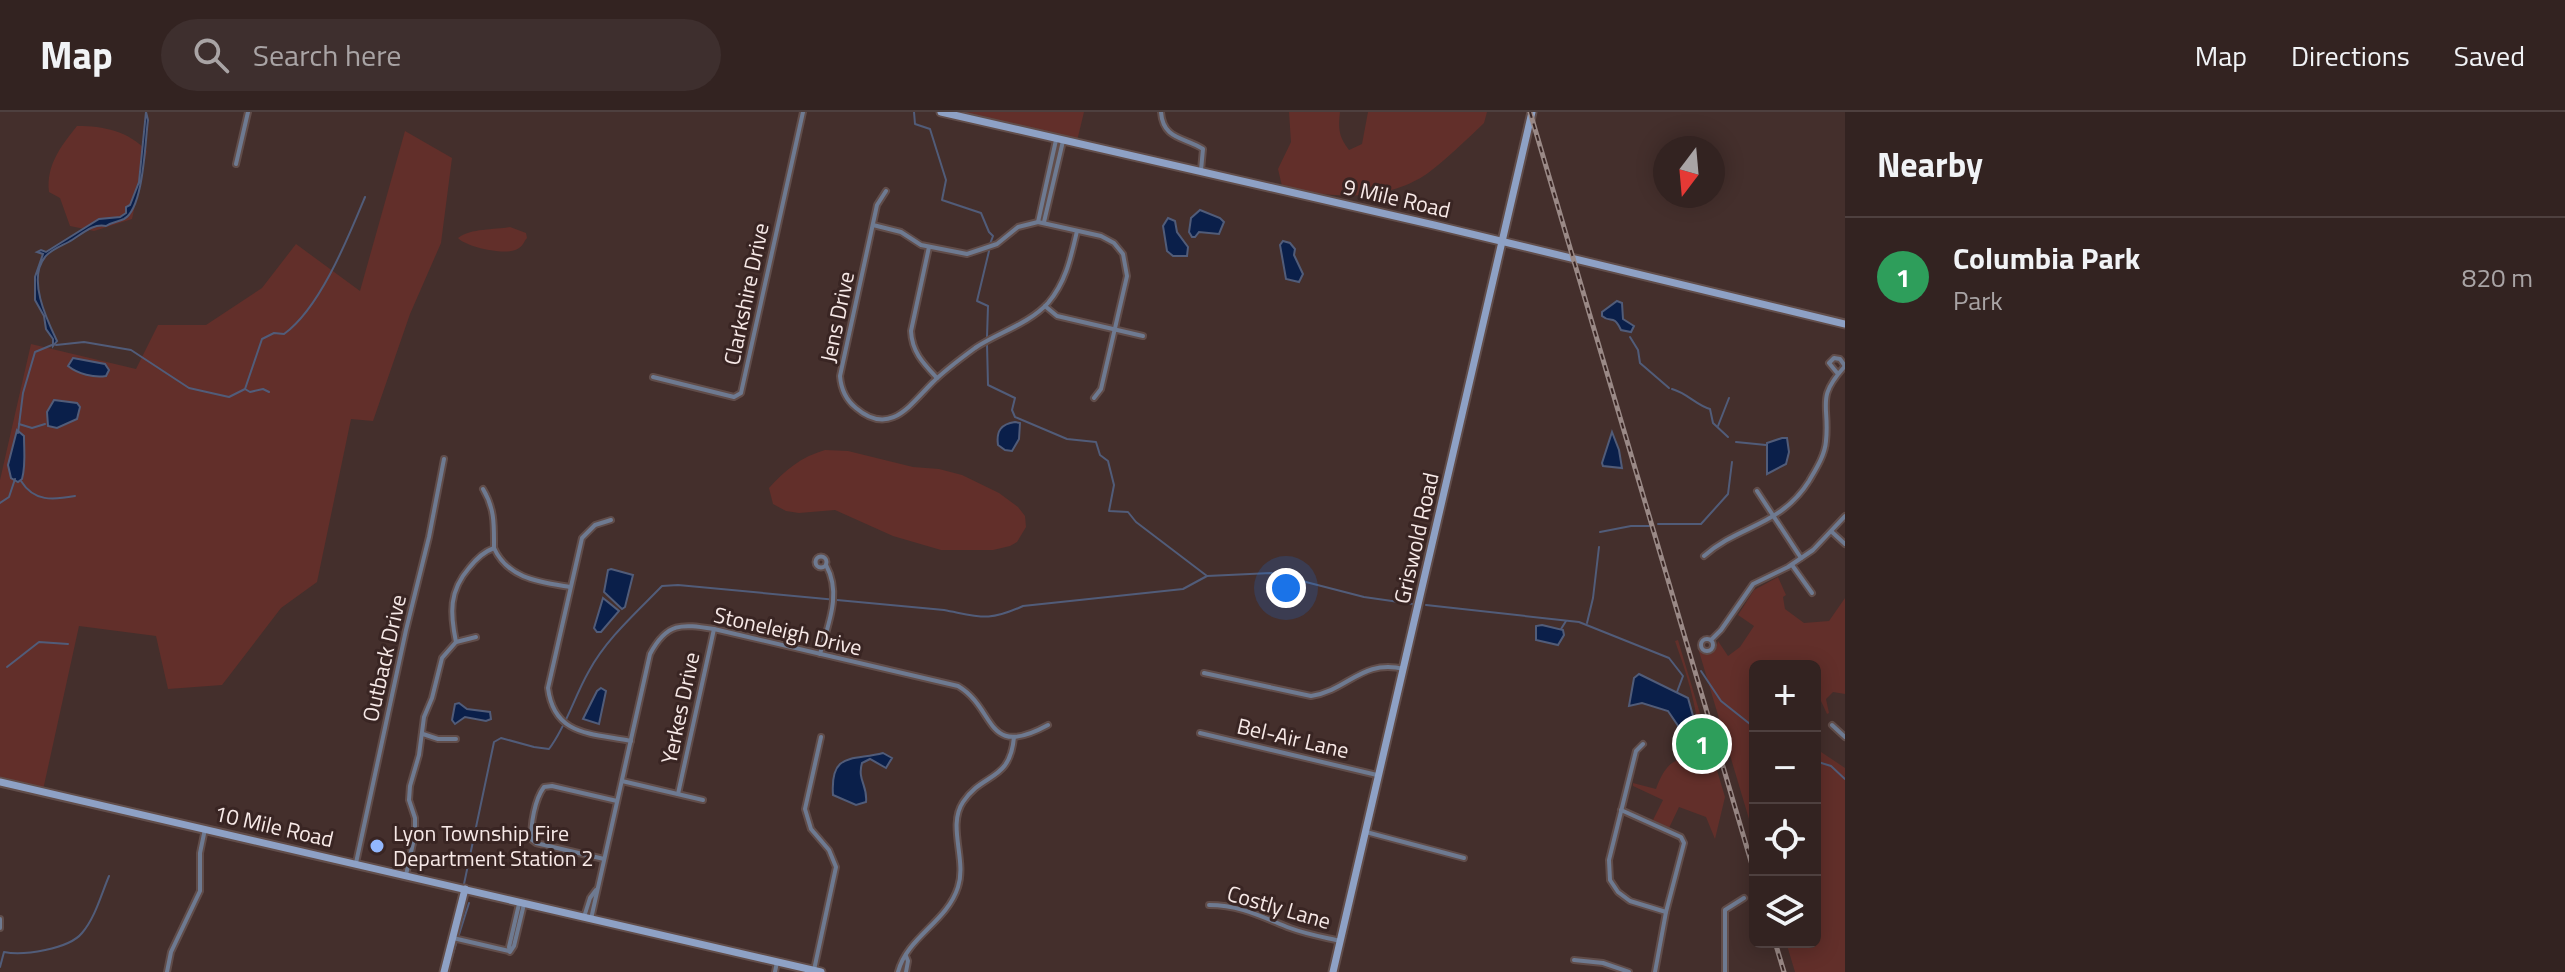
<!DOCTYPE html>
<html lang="en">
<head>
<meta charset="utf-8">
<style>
	:root { --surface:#332321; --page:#3e2f2e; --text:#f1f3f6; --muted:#a9a4a5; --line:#4e403f; --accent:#92b7fd }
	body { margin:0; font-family:"Titillium Web",sans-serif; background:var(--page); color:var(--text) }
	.controls { position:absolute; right:24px; bottom:24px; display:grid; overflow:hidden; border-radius:12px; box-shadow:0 4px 20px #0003 }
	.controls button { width:72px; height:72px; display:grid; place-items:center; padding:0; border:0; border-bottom:2px solid var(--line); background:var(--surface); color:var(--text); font:40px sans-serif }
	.compass { position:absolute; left:1653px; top:24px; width:72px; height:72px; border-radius:50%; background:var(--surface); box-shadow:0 4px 20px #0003; rotate:196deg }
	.you { position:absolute; left:1286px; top:476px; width:28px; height:28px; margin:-20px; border:6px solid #fff; border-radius:50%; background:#1a73e8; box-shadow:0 0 0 12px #1a73e833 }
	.badge { display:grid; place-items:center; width:52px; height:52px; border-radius:50%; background:var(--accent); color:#fff; font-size:26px; font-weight:700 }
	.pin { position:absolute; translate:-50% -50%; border:4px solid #fff; box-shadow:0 2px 8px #0006 }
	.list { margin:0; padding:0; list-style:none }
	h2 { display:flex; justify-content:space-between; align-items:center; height:104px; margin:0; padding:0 32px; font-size:34px }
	h2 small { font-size:26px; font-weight:400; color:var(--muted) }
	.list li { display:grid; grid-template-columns:52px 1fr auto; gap:24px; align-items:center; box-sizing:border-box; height:120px; padding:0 32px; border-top:2px solid var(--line) }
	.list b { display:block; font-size:30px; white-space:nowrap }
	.list p { margin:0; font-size:26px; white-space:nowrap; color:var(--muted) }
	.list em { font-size:26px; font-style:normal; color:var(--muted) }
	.icon { flex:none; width:44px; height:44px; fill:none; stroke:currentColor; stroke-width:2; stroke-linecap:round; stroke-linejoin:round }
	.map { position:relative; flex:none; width:1845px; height:860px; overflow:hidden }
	header { display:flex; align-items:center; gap:48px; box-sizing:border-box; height:112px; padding:0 40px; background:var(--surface); border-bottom:2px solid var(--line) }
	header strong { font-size:38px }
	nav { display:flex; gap:44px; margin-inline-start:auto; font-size:28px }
	.search { width:560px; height:72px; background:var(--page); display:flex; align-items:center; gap:20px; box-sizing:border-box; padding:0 28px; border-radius:44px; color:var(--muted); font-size:30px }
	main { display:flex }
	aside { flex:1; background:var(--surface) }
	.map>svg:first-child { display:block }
	.green { fill:#622f2a }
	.water { fill:#0a1f4a; stroke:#515c79; stroke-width:2 }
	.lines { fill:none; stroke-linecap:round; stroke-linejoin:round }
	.stream { stroke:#515c79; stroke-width:2 }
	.street-casing { stroke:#614d4a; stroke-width:8 }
	.secondary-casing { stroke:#614d4a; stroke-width:11 }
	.street { stroke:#6e7a91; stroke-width:4 }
	.secondary { stroke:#8ea1c5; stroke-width:7 }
	.rail-casing { stroke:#9a8986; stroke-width:5 }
	.rail { stroke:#392523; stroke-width:2; stroke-dasharray:6; stroke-linecap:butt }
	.poi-dot { fill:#92b7fd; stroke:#392523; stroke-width:3 }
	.labels { text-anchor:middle; stroke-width:6; stroke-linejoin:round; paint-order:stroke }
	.street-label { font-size:22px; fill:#f7e9e7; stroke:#392523 }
	.poi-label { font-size:22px; fill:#f7e9e7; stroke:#392523; text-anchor:start }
</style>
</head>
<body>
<header>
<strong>Map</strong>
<div class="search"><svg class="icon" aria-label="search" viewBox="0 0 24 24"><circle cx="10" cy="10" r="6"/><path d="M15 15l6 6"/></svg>Search here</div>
<nav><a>Map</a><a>Directions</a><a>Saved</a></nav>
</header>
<main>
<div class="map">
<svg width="1845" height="860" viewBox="0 0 1845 860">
	<rect width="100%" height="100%" fill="#442f2c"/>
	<g class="green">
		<polygon points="957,0 1084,0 1077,29"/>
		<path d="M1289,0H1340C1338,17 1339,25 1349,38L1362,32L1368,0H1487L1484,11C1466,28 1448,46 1428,61C1387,90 1328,87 1282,74L1278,57L1291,30Z"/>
		<path d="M77,14C104,14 128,19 147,39L132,107L94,119L70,114L60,86L49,80C46,53 61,34 77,14Z"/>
		<polygon points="405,19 452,46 441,131 410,202 373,309 351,307 317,470 281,496 222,573 168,577 156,524 79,514 43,678 0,668 0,368 31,232 136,257 158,213 206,213 262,176 296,132 360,179"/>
		<path d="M510,115L526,121L527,126C524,129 523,134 519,136C509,145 466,135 458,126C471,116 494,118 510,115Z"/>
		<path d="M825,338L848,339L913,355L939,357L962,363L999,381L1018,395L1025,404L1026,415L1017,430L1010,434L993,438H941L893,424L835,398L799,401L786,399L773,392L769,376C785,358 801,345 825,338Z"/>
		<polygon points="1778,465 1786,483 1783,485 1785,497 1804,511 1829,509 1845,486 1845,582 1833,580 1826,587 1829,601 1827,602 1821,589 1815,588 1815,554 1755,554 1755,727 1698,536 1703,542 1711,542 1716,537 1718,529 1728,544 1740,535 1754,514 1738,503 1754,478"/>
		<path d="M1678,528L1725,685L1715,727L1706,705L1679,695L1669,716L1653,708L1663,688L1633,674V671L1656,677C1660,666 1666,652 1678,648C1685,645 1683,650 1690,645C1712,629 1682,550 1675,529Z"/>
		<polygon points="1815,636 1845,656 1845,860 1795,860 1786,830 1815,830"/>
	</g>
	<g class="water">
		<path d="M146,0L148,8C145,29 144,96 124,107C118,110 112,110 106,114C94,111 83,121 72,128C64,133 51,137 45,145C27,167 47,208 57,229L53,234V227L46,217L44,204L35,188V165L43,142L37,140L41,138L46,140L99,107L120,105L126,101V95L130,93L139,70Z"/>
		<polygon points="1200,98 1220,106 1224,110 1219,122 1199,120 1195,125 1192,125 1189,120 1191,106"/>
		<polygon points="1168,106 1175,109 1177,120 1188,135 1187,144 1173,144 1167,139 1163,114"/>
		<polygon points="1283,129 1290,131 1295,137 1294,143 1303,162 1299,170 1286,167 1280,133"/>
		<path d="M1617,189L1622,191L1623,207L1634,214L1631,220L1621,218C1613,201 1611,212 1602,204V200Z"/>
		<path d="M73,246L105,252L109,258L106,264C94,266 78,262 68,254Z"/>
		<polygon points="54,288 77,291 80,295 77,307 57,316 48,314 47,300"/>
		<path d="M1015,310L1020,311L1019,327L1012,339L1005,338L998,333C996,319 1001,312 1015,310Z"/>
		<path d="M17,318L24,324C24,339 26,353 22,367L18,370L11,366L8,353Z"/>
		<polygon points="1612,320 1619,338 1622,356 1603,354 1602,351"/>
		<polygon points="1782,326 1787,326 1789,340 1786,352 1767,362 1767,331"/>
		<polygon points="611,457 633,463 625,495 622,497 604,480 608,458"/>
		<polygon points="603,486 619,499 601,520 597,520 594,516"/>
		<polygon points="1542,513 1563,518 1564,523 1558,533 1536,528 1536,514"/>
		<polygon points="1639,562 1688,586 1695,611 1693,622 1683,621 1668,599 1642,591 1629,594 1634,566"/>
		<polygon points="601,576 606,579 599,612 583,607 597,579"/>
		<polygon points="459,591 467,597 490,600 491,607 486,609 465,605 455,612 452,608 455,592"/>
		<path d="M883,641L892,646L886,656L870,647L862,651C857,668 868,674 866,690L856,693L833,683C830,639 853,649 883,641Z"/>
	</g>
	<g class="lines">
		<g class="stream">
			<polyline points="914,0 915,12 930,17 946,68 942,88 981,101 989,120 993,124 990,132"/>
			<polyline points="987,225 988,194 977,189 989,139"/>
			<polyline points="1630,225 1638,238 1640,251 1669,276"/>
			<polyline points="987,232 988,273 1015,286 1012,298 1015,305 1067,327 1096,330 1100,343 1108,349 1114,373 1109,399 1128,400 1136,410 1207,464"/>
			<polyline points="56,233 84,230 131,238 189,276 229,285 245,277 250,280 263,277 269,280"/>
			<path d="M245,277L262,227L274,221L284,222C320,196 348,126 365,85"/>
			<path d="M1672,277C1687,281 1696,293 1710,297L1713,311L1728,325"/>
			<polyline points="19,312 32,316 45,312"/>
			<polyline points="1718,314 1729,286"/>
			<polyline points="18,321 23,281 35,240 52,233"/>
			<polyline points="1736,330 1766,333"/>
			<path d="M21,369C34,390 53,388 75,384"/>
			<polyline points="0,391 9,385 15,367"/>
			<polyline points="1658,412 1701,412 1728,382 1732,350"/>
			<polyline points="1600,420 1631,414 1649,414"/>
			<polyline points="1426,493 1579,510 1669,546 1683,564 1677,580"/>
			<polyline points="1587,511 1593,486 1599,435"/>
			<polyline points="1561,517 1566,509"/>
			<polyline points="7,555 39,530 68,532"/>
			<polyline points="1701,559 1721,589 1755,616"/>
			<polyline points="1815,649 1831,654 1845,667"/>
			<path d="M464,772L494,630L501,626L534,635L549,637C567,613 574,585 589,559C607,526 636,501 662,474L678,473L944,498C981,505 988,510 1023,494L1183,477L1207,464L1271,461L1364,485L1413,492"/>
			<polyline points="450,851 469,791"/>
			<path d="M0,855L4,840C23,844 69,837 82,821C95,806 101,783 109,764"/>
		</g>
		<g class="street-casing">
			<g id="street">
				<path d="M1161,0C1163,28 1185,25 1203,37L1201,58"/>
				<polyline points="236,52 248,0"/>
				<path d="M886,79L877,93L840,264C841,277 846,288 856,296C890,325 910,293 932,271C944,259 960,247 975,236C997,221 1029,212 1048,191C1066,170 1071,145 1077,119"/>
				<polyline points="1038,110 1056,28"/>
				<polyline points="1044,110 1063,29"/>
				<polyline points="873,113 901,120 921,133 967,142 997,132 1018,115 1038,110 1101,124 1114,131 1123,142 1127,164 1101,277 1094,286"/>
				<path d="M929,135L911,219C912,240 923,251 937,266"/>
				<polyline points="1045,194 1057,204 1143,224"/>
				<polyline points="653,265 734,285 741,281 803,0"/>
				<path d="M483,377C495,397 494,413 494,436"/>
				<polyline points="1757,379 1801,446"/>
				<path d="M611,408L595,413L582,426L548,576C554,624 591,621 631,629"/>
				<polyline points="1832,420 1845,432"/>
				<path d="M494,436C508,467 540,470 570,475"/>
				<path d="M1704,444C1739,413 1781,414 1809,369C1816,357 1825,343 1826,329C1830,292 1815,287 1845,254L1840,247L1834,246L1829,251L1838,262"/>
				<circle cx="821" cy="450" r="5.5"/>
				<polyline points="1792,453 1812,481"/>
				<circle cx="1707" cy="533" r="6"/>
				<polyline points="1711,528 1721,518 1753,472 1788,455 1813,438 1845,404"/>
				<path d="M456,530C450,501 449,479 469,456C476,447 483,440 494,436"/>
				<path d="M820,542C828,512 842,482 826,453"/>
				<path d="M1204,561L1311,584C1349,578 1361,547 1404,557"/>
				<polyline points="1832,613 1845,625"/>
				<polyline points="1200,621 1377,663"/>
				<polyline points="423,622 438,627 456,627"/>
				<polyline points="1643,632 1636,639 1609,748 1610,768 1618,780 1630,789 1666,800"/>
				<polyline points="622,669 703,688"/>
				<polyline points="678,682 714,517"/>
				<polyline points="1621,698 1681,725 1684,731 1666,800 1655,860"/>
				<polyline points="1366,720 1464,746"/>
				<path d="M604,747L536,731L532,728C530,713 535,687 544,675L552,674L617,689"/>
				<polyline points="356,751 406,518 429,425 444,347"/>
				<polyline points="406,763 415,722 415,706 409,688 410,674 419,643 424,605 432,586 442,546 456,530 476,525"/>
				<polyline points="519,792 509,835 510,840 514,834 524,792"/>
				<path d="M1209,793C1240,793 1262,805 1290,816C1306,822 1323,825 1340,829"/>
				<polyline points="584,805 590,786 596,778"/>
				<polyline points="0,807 0,816"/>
				<path d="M591,807L650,542C667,510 681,512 714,517L958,574C997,597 984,648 1048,613"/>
				<polyline points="453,826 509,839"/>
				<polyline points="1574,848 1603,851 1629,860"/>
				<polyline points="814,858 836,755 829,738 811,717 805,697 821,625"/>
				<polyline points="167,860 171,840 200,779 200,741 205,717"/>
				<polyline points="775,860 777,850"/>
				<path d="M898,860C907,825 947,810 958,775C967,748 947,714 963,690C983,660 1010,670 1014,625"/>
				<polyline points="906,860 908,849 906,844"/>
				<polyline points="1725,860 1725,798 1744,786"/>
			</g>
		</g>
		<g class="secondary-casing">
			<g id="secondary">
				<polyline points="941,0 1434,113 1845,212"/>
				<polyline points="0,670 821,860"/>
				<polyline points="444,860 465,777"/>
				<polyline points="1333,860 1532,0"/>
			</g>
		</g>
		<use href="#street" class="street"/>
		<use href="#secondary" class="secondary"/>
		<g class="rail-casing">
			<g id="rail">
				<polyline points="1530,0 1755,763"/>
				<polyline points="1775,830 1784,860"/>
			</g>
		</g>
		<use href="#rail" class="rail"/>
	</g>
	<circle class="poi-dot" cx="377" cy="734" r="8"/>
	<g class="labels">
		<g class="street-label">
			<text transform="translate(1397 86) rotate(13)" y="8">9 Mile Road</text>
			<text transform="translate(746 182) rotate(-78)" y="8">Clarkshire Drive</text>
			<text transform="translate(837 205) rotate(-78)" y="8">Jens Drive</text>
			<text transform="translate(1416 426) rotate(-77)" y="8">Griswold Road</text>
			<text transform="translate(788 519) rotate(13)" y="8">Stoneleigh Drive</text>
			<text transform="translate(384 546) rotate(-77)" y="8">Outback Drive</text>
			<text transform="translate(680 596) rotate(-78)" y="8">Yerkes Drive</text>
			<text transform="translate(1293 626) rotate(13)" y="8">Bel-Air Lane</text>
			<text transform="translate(274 714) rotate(13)" y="8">10 Mile Road</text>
			<text transform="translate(1279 795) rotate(16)" y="8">Costly Lane</text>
		</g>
		<g class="poi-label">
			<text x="393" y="729">Lyon Township Fire<tspan x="393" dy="25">Department Station 2</tspan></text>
		</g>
	</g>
</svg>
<div class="controls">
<button>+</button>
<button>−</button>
<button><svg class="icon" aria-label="locate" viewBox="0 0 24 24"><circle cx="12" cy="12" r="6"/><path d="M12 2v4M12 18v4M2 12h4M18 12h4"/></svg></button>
<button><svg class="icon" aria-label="layers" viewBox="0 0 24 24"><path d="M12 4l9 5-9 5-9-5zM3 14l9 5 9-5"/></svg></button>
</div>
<svg class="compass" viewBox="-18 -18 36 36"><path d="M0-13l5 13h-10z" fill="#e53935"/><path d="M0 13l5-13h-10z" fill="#a9a4a5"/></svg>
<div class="you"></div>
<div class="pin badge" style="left:1702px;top:632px;background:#2e9e5b">1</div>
</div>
<aside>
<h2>Nearby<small></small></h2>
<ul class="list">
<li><span class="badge" style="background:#2e9e5b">1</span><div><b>Columbia Park</b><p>Park</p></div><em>820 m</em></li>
</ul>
</aside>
</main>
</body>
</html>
